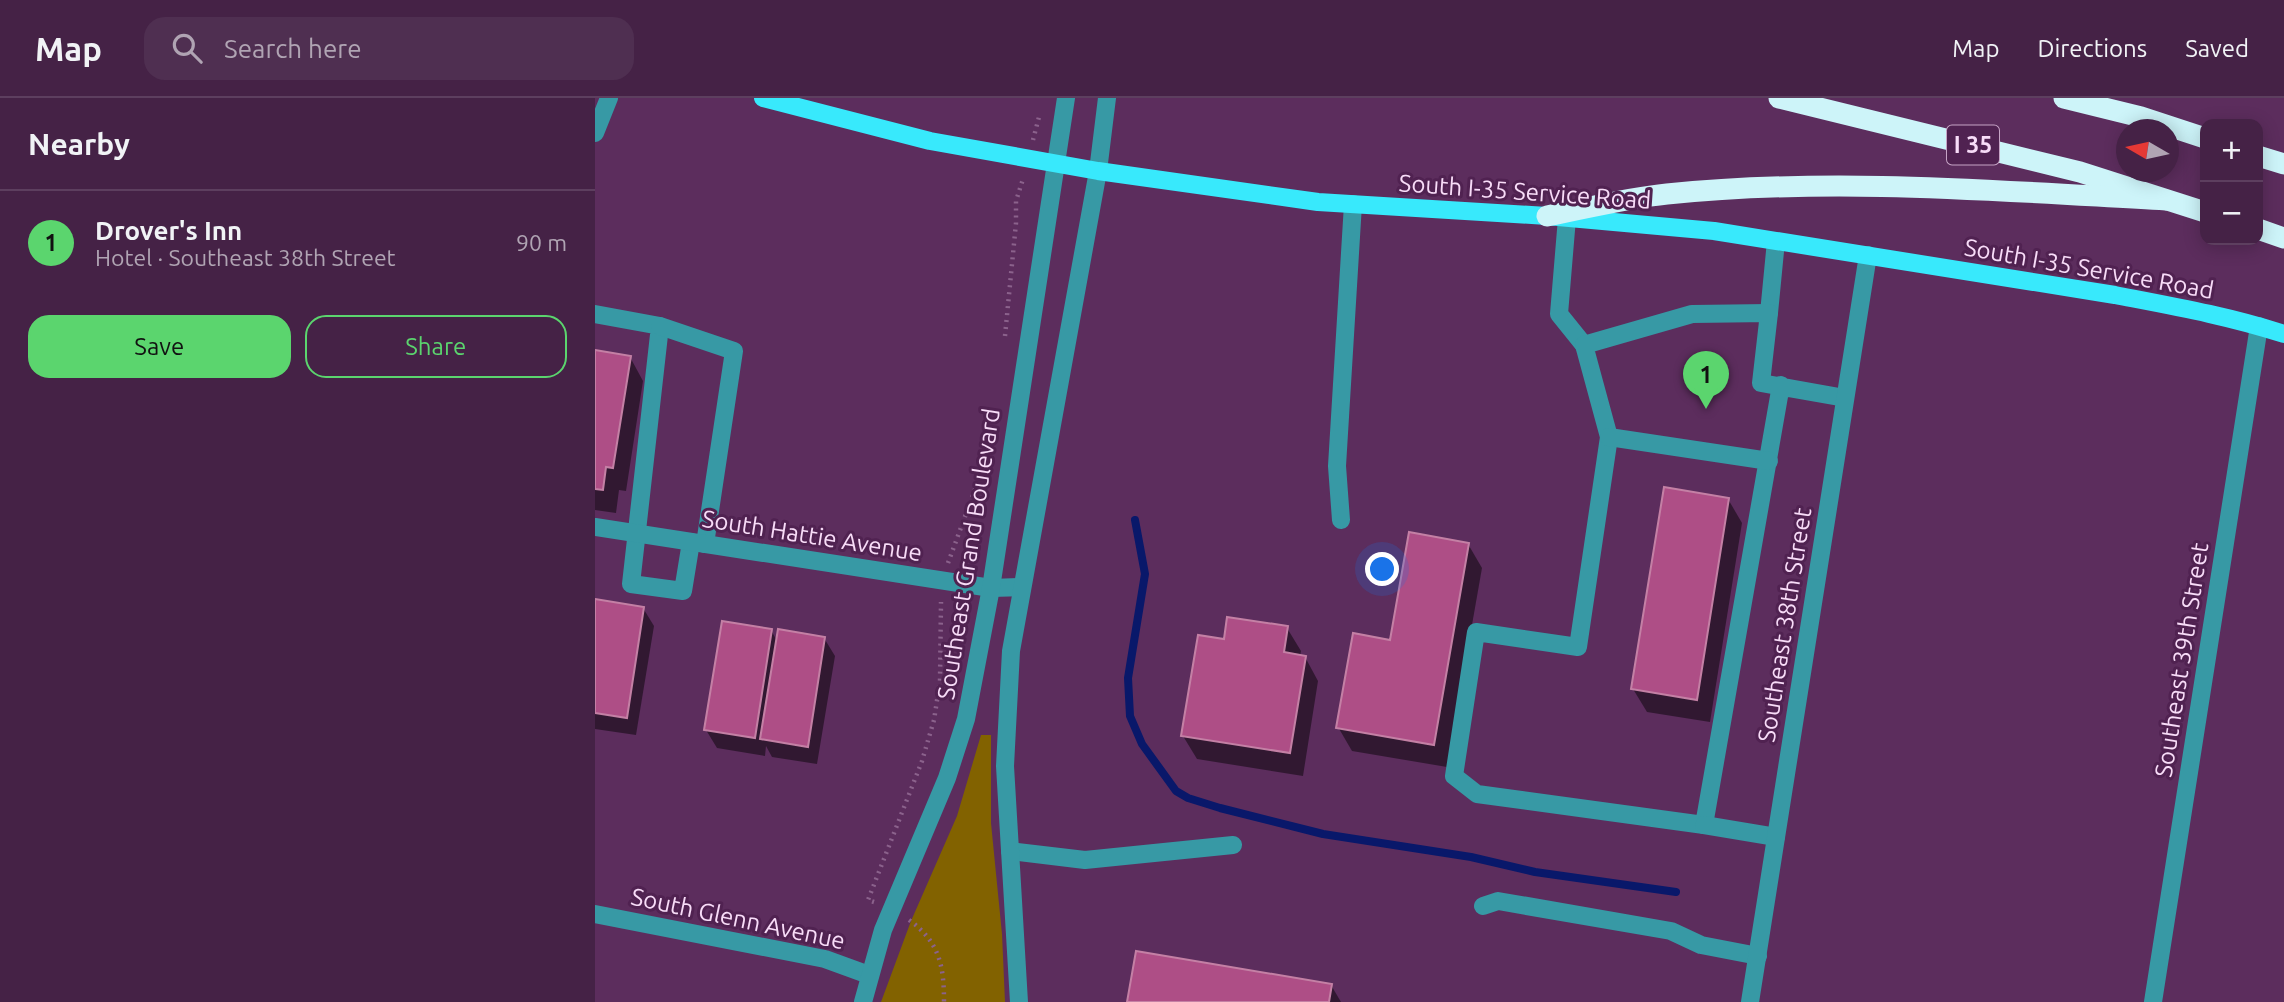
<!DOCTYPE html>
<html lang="en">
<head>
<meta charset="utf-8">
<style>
	:root { --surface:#452246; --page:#4f2f51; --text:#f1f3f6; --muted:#b0a4b3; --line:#5d3f5f; --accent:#5bd56e }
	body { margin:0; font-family:Ubuntu,sans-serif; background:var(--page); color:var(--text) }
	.controls { position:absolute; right:21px; top:21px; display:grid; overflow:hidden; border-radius:14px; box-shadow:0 4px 18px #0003 }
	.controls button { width:63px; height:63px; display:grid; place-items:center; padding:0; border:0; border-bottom:2px solid var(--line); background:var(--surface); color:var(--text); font:35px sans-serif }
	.compass { position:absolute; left:1521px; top:21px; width:63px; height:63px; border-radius:50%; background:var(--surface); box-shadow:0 4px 18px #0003; rotate:279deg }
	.you { position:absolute; left:788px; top:472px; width:24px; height:24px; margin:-18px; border:5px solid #fff; border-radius:50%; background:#1a73e8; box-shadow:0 0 0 10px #1a73e833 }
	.badge { display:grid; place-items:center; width:46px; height:46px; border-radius:50%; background:var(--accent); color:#111; font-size:23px; font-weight:700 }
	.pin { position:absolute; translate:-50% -58px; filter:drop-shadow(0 2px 4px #0008) }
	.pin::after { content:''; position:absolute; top:37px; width:24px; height:21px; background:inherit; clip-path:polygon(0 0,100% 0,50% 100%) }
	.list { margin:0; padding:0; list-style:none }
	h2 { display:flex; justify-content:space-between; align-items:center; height:91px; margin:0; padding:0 28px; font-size:30px }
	h2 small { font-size:23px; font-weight:400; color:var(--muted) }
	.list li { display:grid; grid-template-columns:46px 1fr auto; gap:21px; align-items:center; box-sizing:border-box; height:105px; padding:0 28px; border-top:2px solid var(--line) }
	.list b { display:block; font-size:26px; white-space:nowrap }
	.list p { margin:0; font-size:23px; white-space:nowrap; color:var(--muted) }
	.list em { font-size:23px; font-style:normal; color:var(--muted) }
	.actions { display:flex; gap:14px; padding:21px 28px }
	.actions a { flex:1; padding:16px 0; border:2px solid var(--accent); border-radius:21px; text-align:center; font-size:24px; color:var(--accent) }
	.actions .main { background:var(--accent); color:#111 }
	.icon { flex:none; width:38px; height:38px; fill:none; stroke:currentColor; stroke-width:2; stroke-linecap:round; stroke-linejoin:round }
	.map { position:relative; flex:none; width:1689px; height:904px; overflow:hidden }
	header { display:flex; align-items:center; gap:42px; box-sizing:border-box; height:98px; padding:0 35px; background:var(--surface); border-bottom:2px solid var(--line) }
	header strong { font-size:33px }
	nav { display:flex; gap:38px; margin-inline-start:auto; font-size:24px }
	.search { width:490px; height:63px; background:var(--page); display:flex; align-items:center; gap:18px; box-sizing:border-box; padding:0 24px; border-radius:21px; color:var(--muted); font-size:26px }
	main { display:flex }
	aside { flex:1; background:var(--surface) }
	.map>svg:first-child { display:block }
	.green { fill:#826200 }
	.shadow { fill:#0007 }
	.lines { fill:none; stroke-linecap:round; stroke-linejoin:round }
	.stream { stroke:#09186a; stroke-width:8 }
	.building { fill:#ae4e86; stroke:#c480a5; stroke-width:2 }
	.path { stroke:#8b628c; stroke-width:4.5; stroke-dasharray:2 5; stroke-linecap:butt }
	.minor { stroke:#3799a5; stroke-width:18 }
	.major { stroke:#38e9fc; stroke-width:18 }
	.highway { stroke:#cdf4f9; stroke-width:21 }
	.labels { text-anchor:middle; stroke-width:6; stroke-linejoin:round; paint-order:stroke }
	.shield { fill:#502251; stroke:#c6a4c6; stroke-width:2 }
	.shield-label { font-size:23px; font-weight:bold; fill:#f8dcf8 }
	.street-label { font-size:24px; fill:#f8dcf8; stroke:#502251 }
</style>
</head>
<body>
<header>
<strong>Map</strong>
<div class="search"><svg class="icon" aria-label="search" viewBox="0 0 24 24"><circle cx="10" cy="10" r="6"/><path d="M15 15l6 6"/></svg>Search here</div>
<nav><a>Map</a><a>Directions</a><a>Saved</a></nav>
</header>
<main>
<aside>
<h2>Nearby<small></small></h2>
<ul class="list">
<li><span class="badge">1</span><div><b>Drover's Inn</b><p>Hotel · Southeast 38th Street</p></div><em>90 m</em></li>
</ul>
<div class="actions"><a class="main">Save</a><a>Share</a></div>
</aside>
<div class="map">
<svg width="1689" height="904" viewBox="0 0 1689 904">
	<rect width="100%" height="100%" fill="#5c2d5d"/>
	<polygon class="green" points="386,637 396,637 396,725 407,836 410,904 286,904 316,823 362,718"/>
	<g class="shadow">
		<polygon points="0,254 35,259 48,283 31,393 24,392 21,415 0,412"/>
		<polygon points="1133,401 1147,425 1115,624 1052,614 1038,591"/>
		<polygon points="873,446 887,470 852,669 757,653 743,629 796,544"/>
		<polygon points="0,503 48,510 59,528 41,637 0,631"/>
		<polygon points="692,530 706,553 705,558 710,559 723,583 708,678 602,661 588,638 630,543"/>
		<polygon points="176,532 182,543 229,540 240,558 222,666 177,659 171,648 170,658 122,650 111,632"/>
		<polygon points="736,887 746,904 534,904"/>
	</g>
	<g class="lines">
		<polyline class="stream" points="540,422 550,476 533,580 535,618 547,646 581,693 593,700 625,710 728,736 876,759 940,774 1081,794"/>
	</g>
	<g class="building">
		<polygon points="0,252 36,258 18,370 11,369 8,392 0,391"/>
		<polygon points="1069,389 1134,400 1102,602 1036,591"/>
		<polygon points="814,434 874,445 839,647 741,630 758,535 795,542"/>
		<polygon points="0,501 49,509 32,620 0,615"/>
		<polygon points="632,519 693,528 689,554 711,558 695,655 586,638 603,537 629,541"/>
		<polygon points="127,523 177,531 160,640 109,632"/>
		<polygon points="183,531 230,539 213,649 165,641"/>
		<polygon points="541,853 737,886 734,904 532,904"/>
	</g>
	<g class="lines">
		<g class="path">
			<polyline points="438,42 444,19"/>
			<polyline points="410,238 421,125 421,103 428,81"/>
			<polyline points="353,465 390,364 393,350"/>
			<polyline points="279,804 273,802 327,663 339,622 345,583 346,504"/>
			<path d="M314,822C345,844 349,869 349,904"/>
		</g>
		<g class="minor">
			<polyline points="0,35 14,0"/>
			<polyline points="972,120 964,216 989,247"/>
			<polyline points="1174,215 1181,143"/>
			<polyline points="0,216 65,228 36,486 88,493 96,444"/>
			<polyline points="65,228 139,253 110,446"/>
			<polyline points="1186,287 1109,727 882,696 859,678 881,534 983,549 1014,339 989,247 1097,216 1174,215 1166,285 1250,300"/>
			<polyline points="1014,339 1174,363"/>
			<polyline points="746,422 742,368 758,106"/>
			<polyline points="0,429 396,490 427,489"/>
			<polyline points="1109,727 1181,739"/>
			<polyline points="415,753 490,762 638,747"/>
			<polyline points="888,808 903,803 1076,833 1106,847 1163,858"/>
			<polyline points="0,816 230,861 274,877"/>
			<polyline points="268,904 288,832 352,680 371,621 396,490 471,0"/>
			<polyline points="424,904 410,668 416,553 503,73 512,0"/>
			<polyline points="1155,904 1273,157"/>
			<polyline points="1558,904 1664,228"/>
		</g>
		<path class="major" d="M168,0L335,43L503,73L723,104L952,118L1119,133L1520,197C1577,208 1634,218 1689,236"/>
		<g class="highway">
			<polyline points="1184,0 1485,74 1610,114"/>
			<polyline points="1469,0 1546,19 1610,40"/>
			<polyline points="1663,58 1689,66"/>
			<path d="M952,118C992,110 1032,100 1072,96C1238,79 1405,93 1571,102"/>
			<polyline points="1663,131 1689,140"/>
		</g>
	</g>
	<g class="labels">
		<rect class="shield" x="1352" y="27.5" width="52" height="39" rx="5"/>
		<g class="shield-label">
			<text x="1378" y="55">I 35</text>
		</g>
		<g class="street-label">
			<text transform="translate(930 94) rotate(4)" y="8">South I-35 Service Road</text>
			<text transform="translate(1494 171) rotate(10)" y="8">South I-35 Service Road</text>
			<text transform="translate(217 438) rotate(9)" y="8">South Hattie Avenue</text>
			<text transform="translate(374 456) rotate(-81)" y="8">Southeast Grand Boulevard</text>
			<text transform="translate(1190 527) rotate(-81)" y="8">Southeast 38th Street</text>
			<text transform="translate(1587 562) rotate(-81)" y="8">Southeast 39th Street</text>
			<text transform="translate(143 821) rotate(12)" y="8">South Glenn Avenue</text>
		</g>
	</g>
</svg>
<div class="controls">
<button>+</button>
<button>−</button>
</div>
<svg class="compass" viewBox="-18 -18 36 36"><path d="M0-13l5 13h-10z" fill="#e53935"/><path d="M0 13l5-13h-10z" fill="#b0a4b3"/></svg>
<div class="you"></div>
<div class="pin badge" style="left:1111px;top:311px">1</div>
</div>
</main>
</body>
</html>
